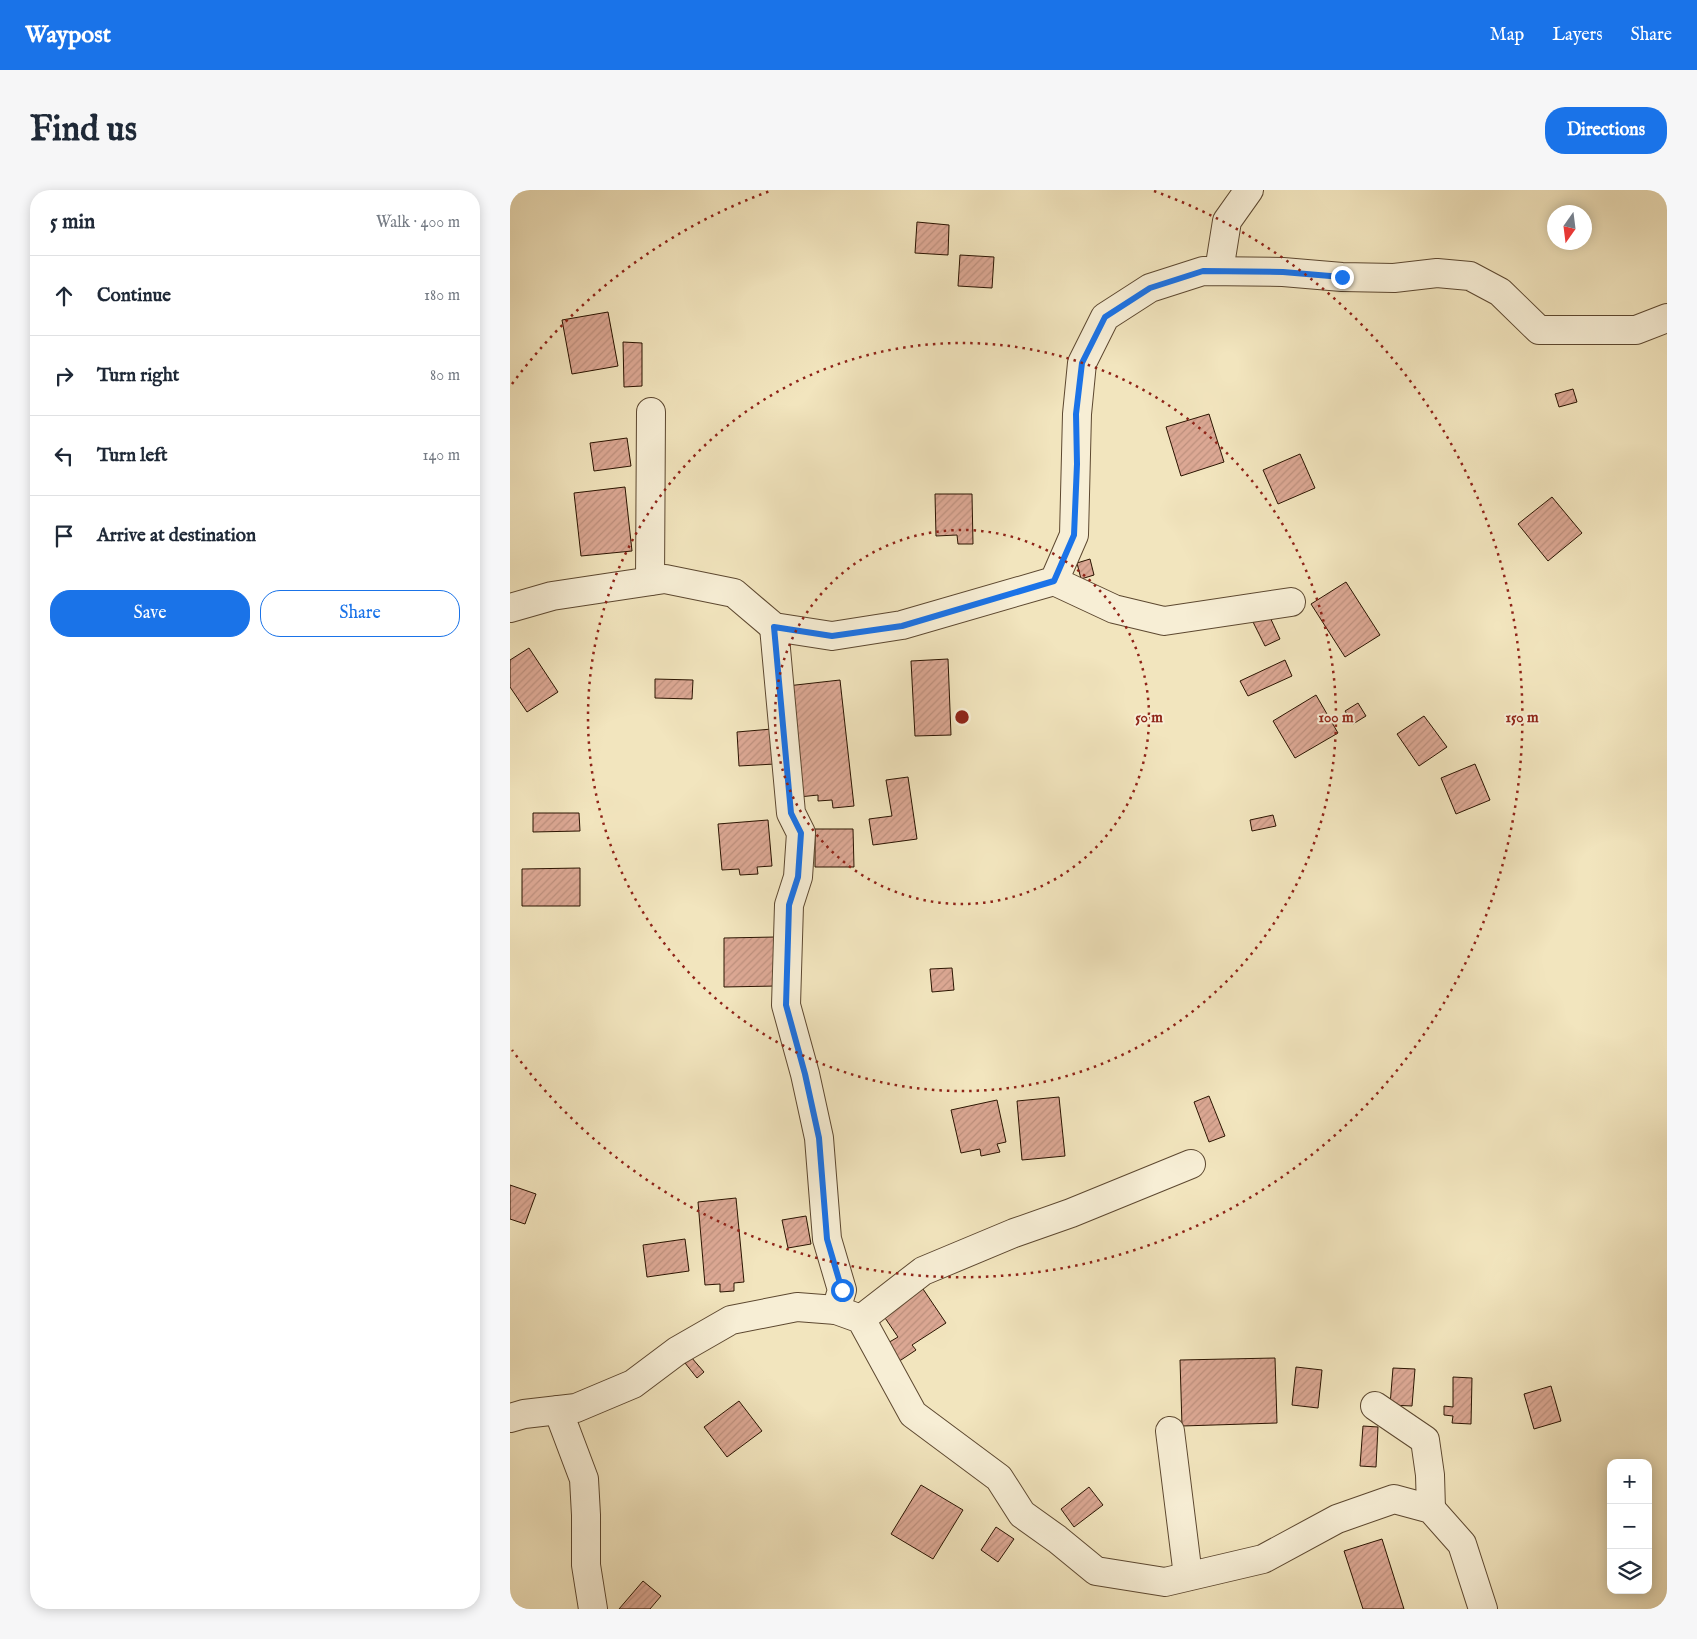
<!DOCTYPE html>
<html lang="en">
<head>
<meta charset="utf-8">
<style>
	:root { --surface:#fff; --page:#f6f6f7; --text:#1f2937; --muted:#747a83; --line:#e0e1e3; --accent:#1a73e8 }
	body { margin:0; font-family:"IM FELL English",serif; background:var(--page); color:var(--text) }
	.controls { position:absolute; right:15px; bottom:15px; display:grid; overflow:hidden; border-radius:10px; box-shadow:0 2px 12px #0003 }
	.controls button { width:45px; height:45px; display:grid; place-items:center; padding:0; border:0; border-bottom:1px solid var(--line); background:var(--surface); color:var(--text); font:25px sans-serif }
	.compass { position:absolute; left:1037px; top:15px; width:45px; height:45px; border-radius:50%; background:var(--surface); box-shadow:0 2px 12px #0003; rotate:194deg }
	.stop { position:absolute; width:15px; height:15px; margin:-11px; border:4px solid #1a73e8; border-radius:50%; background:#fff }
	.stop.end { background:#1a73e8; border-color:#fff; box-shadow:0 1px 5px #0008 }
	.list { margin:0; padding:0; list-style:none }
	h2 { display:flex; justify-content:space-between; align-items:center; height:65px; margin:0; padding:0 20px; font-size:21px }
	h2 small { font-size:16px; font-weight:400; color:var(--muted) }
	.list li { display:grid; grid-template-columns:32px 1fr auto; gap:15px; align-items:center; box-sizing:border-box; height:80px; padding:0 20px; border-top:1px solid var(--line) }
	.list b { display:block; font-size:19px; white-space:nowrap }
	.list em { font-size:16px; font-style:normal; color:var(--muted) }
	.actions { display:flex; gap:10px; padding:15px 20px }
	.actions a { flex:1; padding:11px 0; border:1px solid var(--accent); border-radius:20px; text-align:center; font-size:18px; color:var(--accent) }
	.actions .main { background:var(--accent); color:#fff }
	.icon { flex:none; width:28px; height:28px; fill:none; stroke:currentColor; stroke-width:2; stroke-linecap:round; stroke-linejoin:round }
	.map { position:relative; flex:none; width:1157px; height:1419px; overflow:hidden; border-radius:20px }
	header { display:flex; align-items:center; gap:30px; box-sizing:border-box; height:70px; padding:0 25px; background:var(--accent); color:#fff }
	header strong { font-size:24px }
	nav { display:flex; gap:28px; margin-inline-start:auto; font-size:18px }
	.intro { display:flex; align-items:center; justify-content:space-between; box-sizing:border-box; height:120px; padding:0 30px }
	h1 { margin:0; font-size:35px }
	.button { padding:12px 22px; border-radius:20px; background:var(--accent); color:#fff; font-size:18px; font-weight:700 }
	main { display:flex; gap:30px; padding:0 30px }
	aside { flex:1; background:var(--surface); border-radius:20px; box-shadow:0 2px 12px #0003 }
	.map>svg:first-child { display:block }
	.building { fill:url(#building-hatch); stroke:#2b1401 }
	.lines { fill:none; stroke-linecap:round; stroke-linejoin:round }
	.minor-casing { stroke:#5d4830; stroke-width:30 }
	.minor { stroke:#f7eed5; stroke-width:28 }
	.route { stroke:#1a73e8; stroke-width:6 }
	.ring { fill:none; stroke:#8f2418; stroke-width:2.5; stroke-dasharray:2.5 5 }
	.centre { fill:#8f2418; stroke:#f7eed5; stroke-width:2.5 }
	.ring-label { font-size:15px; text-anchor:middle; font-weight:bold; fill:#8f2418; stroke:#f7eed5; stroke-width:4; stroke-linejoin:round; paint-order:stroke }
</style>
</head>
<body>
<header>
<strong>Waypost</strong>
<nav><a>Map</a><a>Layers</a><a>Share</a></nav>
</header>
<div class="intro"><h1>Find us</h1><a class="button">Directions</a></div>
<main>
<aside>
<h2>5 min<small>Walk · 400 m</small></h2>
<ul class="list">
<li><svg class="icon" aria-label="ahead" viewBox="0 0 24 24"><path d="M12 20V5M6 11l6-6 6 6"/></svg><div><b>Continue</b></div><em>180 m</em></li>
<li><svg class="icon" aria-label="right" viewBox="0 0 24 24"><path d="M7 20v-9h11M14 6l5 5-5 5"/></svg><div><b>Turn right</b></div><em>80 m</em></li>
<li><svg class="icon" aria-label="left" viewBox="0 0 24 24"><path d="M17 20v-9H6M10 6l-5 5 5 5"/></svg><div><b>Turn left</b></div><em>140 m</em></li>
<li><svg class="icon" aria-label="arrive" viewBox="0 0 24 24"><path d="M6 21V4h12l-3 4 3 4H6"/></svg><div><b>Arrive at destination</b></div></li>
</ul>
<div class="actions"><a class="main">Save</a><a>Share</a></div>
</aside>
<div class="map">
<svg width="1157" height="1419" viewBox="0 0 1157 1419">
	<defs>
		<pattern id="building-hatch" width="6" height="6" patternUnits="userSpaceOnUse" patternTransform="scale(1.25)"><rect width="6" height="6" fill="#dca894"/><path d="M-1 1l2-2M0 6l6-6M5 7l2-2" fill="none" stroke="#bd907e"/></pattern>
	</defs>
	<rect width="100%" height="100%" fill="#f2e5be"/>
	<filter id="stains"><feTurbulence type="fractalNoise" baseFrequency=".004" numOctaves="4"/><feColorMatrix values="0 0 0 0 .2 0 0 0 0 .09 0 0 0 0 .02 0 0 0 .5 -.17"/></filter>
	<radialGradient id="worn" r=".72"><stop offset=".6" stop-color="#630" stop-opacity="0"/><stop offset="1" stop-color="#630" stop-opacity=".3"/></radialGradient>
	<g class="building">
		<polygon points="407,32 439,35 438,65 405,63"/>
		<polygon points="450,65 484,67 482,98 448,96"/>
		<polygon points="98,122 108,176 62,184 52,130"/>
		<polygon points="113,152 132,153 132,196 114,197"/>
		<polygon points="1063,199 1067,212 1049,217 1045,204"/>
		<polygon points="699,224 714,272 671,286 656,237"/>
		<polygon points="117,248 121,276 84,281 80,253"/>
		<polygon points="790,264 805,298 768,314 753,280"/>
		<polygon points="115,297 122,361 71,366 64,303"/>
		<polygon points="425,304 462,304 463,354 448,354 447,345 426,346"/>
		<polygon points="1042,307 1072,343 1038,371 1008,334"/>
		<polygon points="580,369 584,385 571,389 567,373"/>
		<polygon points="836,392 870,445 835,467 801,414"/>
		<polygon points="759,425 770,449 755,456 743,432"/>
		<polygon points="19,458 48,502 17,522 0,497 0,470"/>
		<polygon points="438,469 441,545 405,546 401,471"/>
		<polygon points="775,470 782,486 738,506 730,491"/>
		<polygon points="145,489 183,490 182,509 145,508"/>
		<polygon points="330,490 344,616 323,618 322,610 308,611 308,605 289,607 277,496"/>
		<polygon points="806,505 828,543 785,568 763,531"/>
		<polygon points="848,513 856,526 843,534 835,521"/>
		<polygon points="914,526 937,557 909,576 887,544"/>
		<polygon points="262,539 265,574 229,576 227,542"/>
		<polygon points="965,574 980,610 946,624 931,588"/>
		<polygon points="398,587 407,649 363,655 359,629 382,626 376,590"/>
		<polygon points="23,623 69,623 70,641 23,642"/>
		<polygon points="763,625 766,636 742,641 740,630"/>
		<polygon points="258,630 262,676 247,677 248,684 230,685 229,679 212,680 208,634"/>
		<polygon points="305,639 343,639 344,677 305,677"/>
		<polygon points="70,678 70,716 12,716 12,679"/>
		<polygon points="266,747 267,796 214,797 214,748"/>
		<polygon points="442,778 444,800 422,802 420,779"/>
		<polygon points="699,906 715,946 699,952 684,912"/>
		<polygon points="549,907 555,966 512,970 507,911"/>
		<polygon points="487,910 496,952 487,954 490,962 471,966 470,959 451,963 441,920"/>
		<polygon points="0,995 26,1004 15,1034 0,1029"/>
		<polygon points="226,1008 234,1092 224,1093 224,1101 210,1102 210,1094 195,1095 188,1012"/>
		<polygon points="296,1026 301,1054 278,1058 272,1030"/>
		<polygon points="175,1049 179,1081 137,1087 133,1055"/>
		<polygon points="413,1099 436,1133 402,1155 406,1160 388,1172 376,1154 388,1147 373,1125"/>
		<polygon points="181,1167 194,1182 187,1188 175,1173"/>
		<polygon points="765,1168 767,1233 672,1236 670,1170"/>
		<polygon points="786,1177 812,1180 808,1218 782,1215"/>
		<polygon points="883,1178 905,1179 902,1216 880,1215"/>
		<polygon points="943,1187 962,1188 961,1234 942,1233 943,1226 934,1225 934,1216 943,1217"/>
		<polygon points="1041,1196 1051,1231 1024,1239 1014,1204"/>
		<polygon points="229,1211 252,1241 217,1267 194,1237"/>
		<polygon points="853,1236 868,1237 866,1277 850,1276"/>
		<polygon points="411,1295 453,1320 423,1369 381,1344"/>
		<polygon points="579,1297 593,1315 564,1337 551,1319"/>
		<polygon points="486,1337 504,1349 488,1372 471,1360"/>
		<polygon points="872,1349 894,1419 853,1419 834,1361"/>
		<polygon points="133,1391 151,1406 140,1419 109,1419"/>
	</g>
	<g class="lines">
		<g class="minor-casing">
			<g id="minor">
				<polyline points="709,81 717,31 739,0"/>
				<polyline points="140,391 141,222"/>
				<polyline points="544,391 604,419 654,431 781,412"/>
				<polyline points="0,418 42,406 155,389 224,403 264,437 322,446 392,435 544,391 564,345 567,224 572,173 595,127 640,98 693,81 773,82 832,87 884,88 927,83 960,86 990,102 1029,140 1126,140 1157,128"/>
				<polyline points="264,437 281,623 291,643 288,687 279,715 276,815 295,884 309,948 317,1049 332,1100 326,1120"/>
				<polyline points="351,1129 413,1081 504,1043 561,1023 681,974"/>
				<polyline points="865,1216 915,1250 920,1285 921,1319"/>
				<polyline points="48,1220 74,1289 76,1325 76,1375 83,1419"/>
				<polyline points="0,1228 14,1224 66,1218 123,1194 167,1161 221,1130 287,1117 326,1120 351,1129 403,1224 489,1288 512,1324 547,1349 586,1381 655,1392 753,1369 827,1329 884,1309 921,1319 952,1354 973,1419"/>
				<polyline points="660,1241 678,1386"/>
			</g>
		</g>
		<use href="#minor" class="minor"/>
	</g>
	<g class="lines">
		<polyline class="route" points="332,1100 317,1049 309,948 295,884 276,815 279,715 288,687 291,643 281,623 264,437 322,446 392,436 544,391 564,345 567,274 566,224 572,173 595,127 640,98 693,81 773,82 832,87"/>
	</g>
	<g class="ring">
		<circle cx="452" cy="527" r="187"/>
		<circle cx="452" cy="527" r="374"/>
		<path d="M2 194A560 560 0 0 1 260 1M644 1A560 560 0 1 1 2 860"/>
	</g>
	<circle cx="452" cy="527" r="8" class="centre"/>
	<g class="ring-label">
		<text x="639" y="532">50 m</text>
		<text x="826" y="532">100 m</text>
		<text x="1012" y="532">150 m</text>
	</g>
	<rect width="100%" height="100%" filter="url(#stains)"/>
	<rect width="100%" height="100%" fill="url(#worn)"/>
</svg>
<div class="controls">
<button>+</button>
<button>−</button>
<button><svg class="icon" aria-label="layers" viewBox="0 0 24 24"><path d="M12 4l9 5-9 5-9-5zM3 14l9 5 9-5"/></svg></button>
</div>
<svg class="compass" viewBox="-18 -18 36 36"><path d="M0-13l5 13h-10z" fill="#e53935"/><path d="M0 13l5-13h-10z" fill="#747a83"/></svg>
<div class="stop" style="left:332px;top:1100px"></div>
<div class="stop end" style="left:832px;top:87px"></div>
</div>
</main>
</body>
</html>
